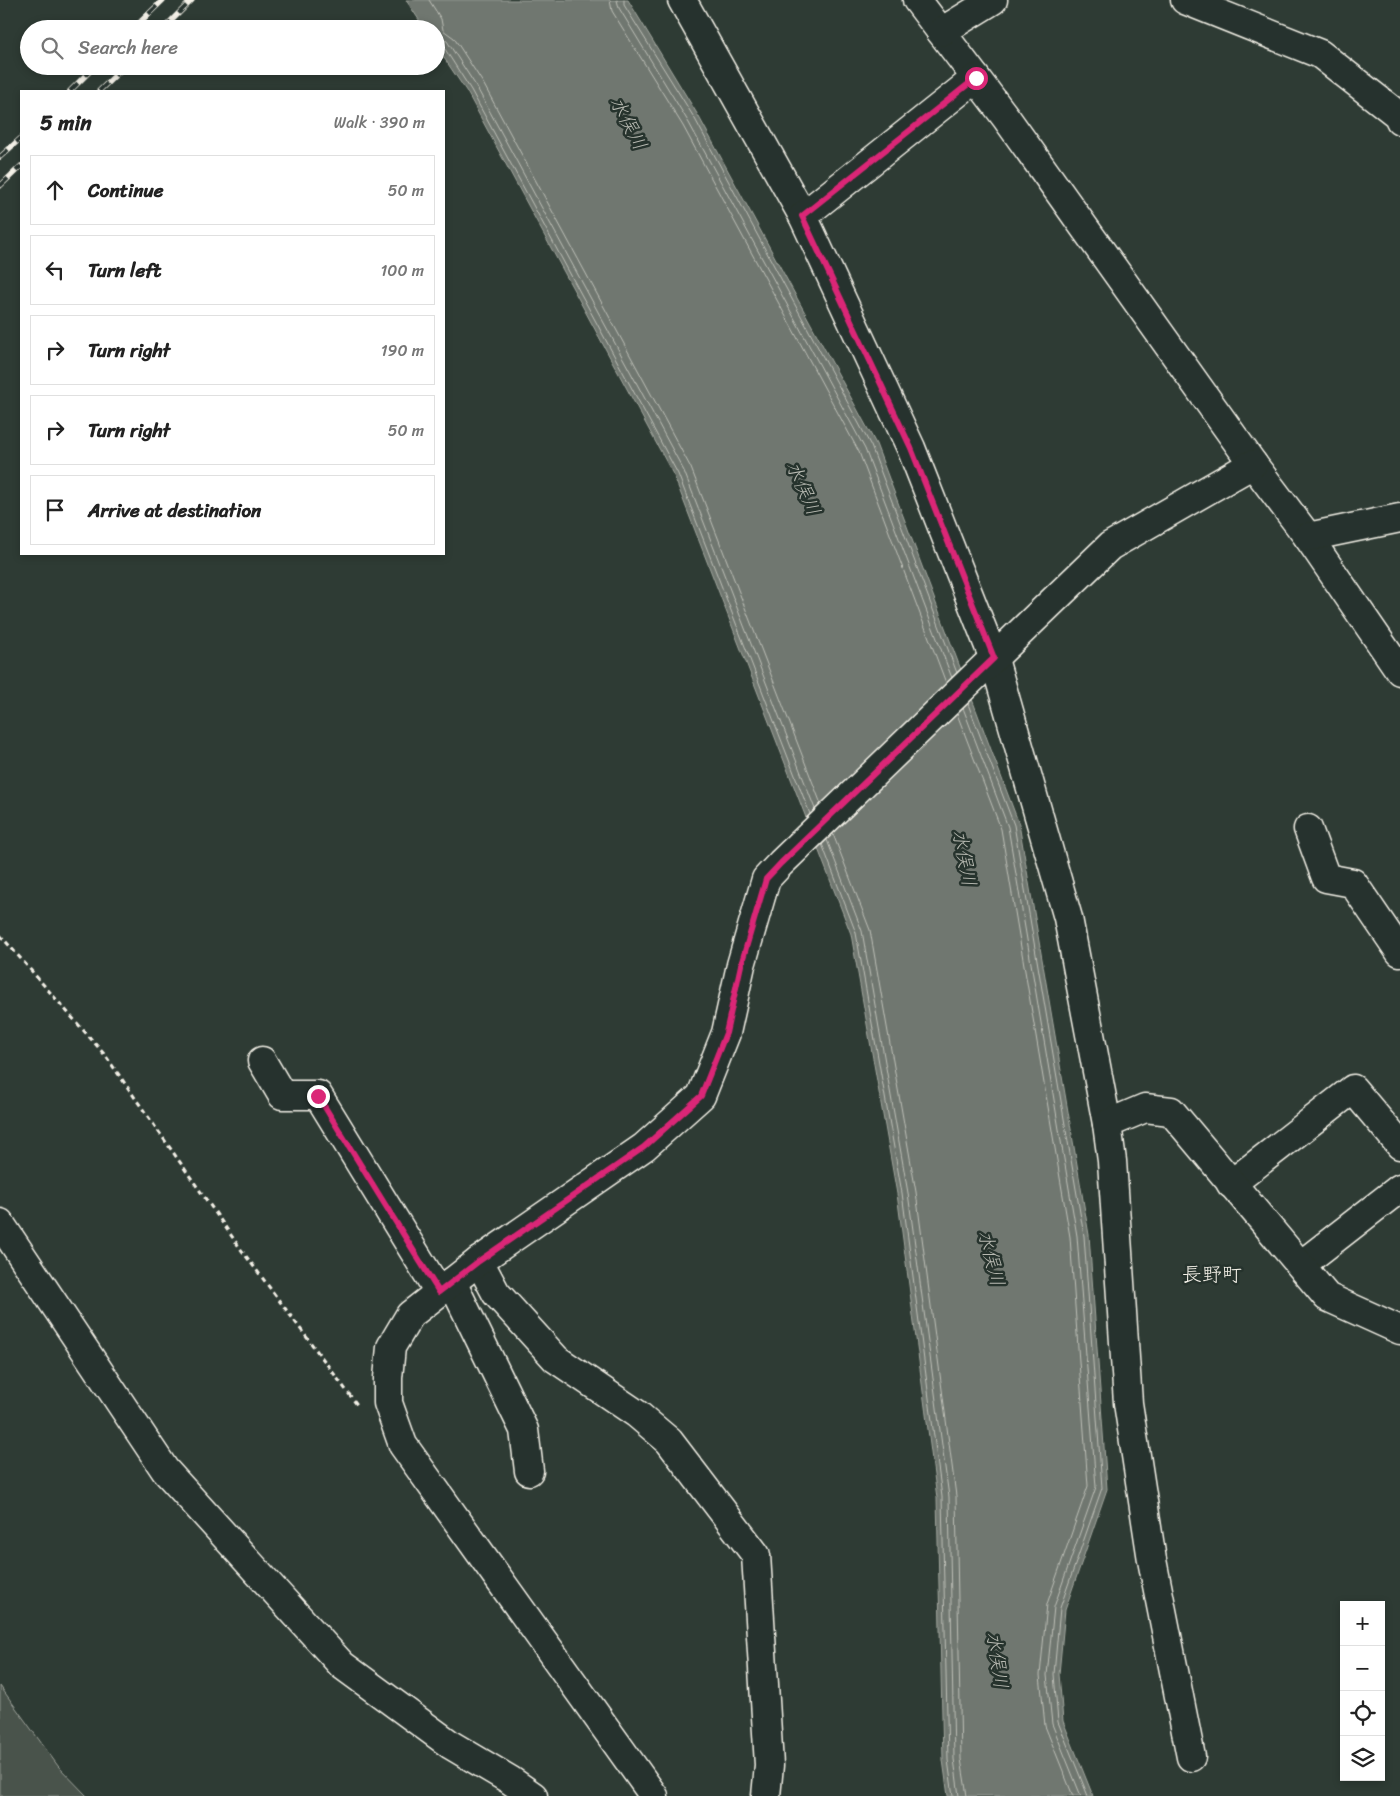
<!DOCTYPE html>
<html lang="en">
<head>
<meta charset="utf-8">
<style>
	:root { --surface:#fff; --page:#f2f2f2; --text:#222; --muted:#767676; --line:#e0e0e0 }
	body { margin:0; font-family:Sriracha,"Klee One",sans-serif; background:var(--page); color:var(--text) }
	.controls { position:absolute; right:15px; bottom:15px; display:grid; overflow:hidden; border-radius:0px; box-shadow:0 2px 8px #0003 }
	.controls button { width:45px; height:45px; display:grid; place-items:center; padding:0; border:0; border-bottom:1px solid var(--line); background:var(--surface); color:var(--text); font:25px sans-serif }
	.stop { position:absolute; width:15px; height:15px; margin:-11px; border:4px solid #db2777; border-radius:50%; background:#fff }
	.stop.end { background:#db2777; border-color:#fff; box-shadow:0 1px 5px #0008 }
	.list { margin:0; padding:0; list-style:none }
	h2 { display:flex; justify-content:space-between; align-items:center; height:65px; margin:0; padding:0 20px; font-size:21px }
	h2 small { font-size:16px; font-weight:400; color:var(--muted) }
	.list li { display:grid; grid-template-columns:32px 1fr auto; gap:15px; align-items:center; box-sizing:border-box; height:70px; margin:0 10px 10px; padding:0 10px; border:1px solid var(--line); border-radius:0px }
	.list b { display:block; font-size:19px; white-space:nowrap }
	.list em { font-size:16px; font-style:normal; color:var(--muted) }
	.icon { flex:none; width:28px; height:28px; fill:none; stroke:currentColor; stroke-width:2; stroke-linecap:round; stroke-linejoin:round }
	.map { position:relative; flex:none; width:1400px; height:1796px; overflow:hidden }
	.search { position:absolute; background:var(--surface); box-shadow:0 2px 8px #0003; left:20px; top:20px; width:425px; height:55px; display:flex; align-items:center; gap:12px; box-sizing:border-box; padding:0 18px; border-radius:28px; color:var(--muted); font-size:19px }
	.panel { position:absolute; background:var(--surface); box-shadow:0 2px 8px #0003; left:20px; top:90px; width:425px; height:465px; border-radius:0px }
	.map>svg:first-child { display:block }
	.green { fill:#48524c; stroke:#9ea29a }
	.water { fill:#6f7770; stroke:#a4a8a0 }
	.lines { fill:none; stroke-linecap:round; stroke-linejoin:round }
	.shore { stroke:#bfc0b8; stroke-width:1 }
	.minor-casing { stroke:#f4f1e8; stroke-width:31 }
	.path { stroke:#f4f1e8; stroke-width:3; stroke-dasharray:5 4; stroke-linecap:butt }
	.minor { stroke:#26332d; stroke-width:28 }
	.rail-casing { stroke:#f4f1e8; stroke-width:5.5 }
	.rail { stroke:#26332d; stroke-width:4; stroke-dasharray:11; stroke-linecap:butt }
	.route { stroke:#db2777; stroke-width:6 }
	.labels { text-anchor:middle; stroke-width:5; stroke-linejoin:round; paint-order:stroke }
	.water-label { font-size:19px; font-style:italic; fill:#b8bab2; stroke:#26332d }
	.quarter-label { font-size:20px; fill:#f4f1e8; stroke:#26332d }
</style>
</head>
<body>
<div class="map">
<svg width="1400" height="1796" viewBox="0 0 1400 1796">
	<rect width="100%" height="100%" fill="#2e3b34"/>
	<filter id="ink" filterUnits="userSpaceOnUse"><feTurbulence type="fractalNoise" baseFrequency=".02" numOctaves="2"/><feDisplacementMap in="SourceGraphic" scale="10" xChannelSelector="R" yChannelSelector="G"/><feConvolveMatrix kernelMatrix="1 2 1 2 8 2 1 2 1" color-interpolation-filters="sRGB"/></filter>
	<g filter="url(#ink)">
		<polygon class="green" points="0,1686 58,1766 87,1796 0,1796"/>
		<polygon class="water" points="406,0 628,0 699,117 876,444 1019,824 1089,1235 1107,1489 1065,1610 1059,1674 1063,1721 1093,1796 948,1796 943,1760 937,1498 897,1194 851,934 674,476 467,92 436,46 436,29 425,29"/>
		<g class="lines">
			<g class="shore">
				<polyline points="429,0 441,19 443,30 454,38 483,83 691,468 821,804"/>
				<polyline points="610,0 612,11 683,126 859,452 946,683"/>
				<polyline points="617,0 619,8 689,123 865,449 952,678"/>
				<polyline points="624,0 624,5 695,119 871,446 957,673"/>
				<polyline points="436,37 442,38 447,41 476,86 684,471 815,809"/>
				<polyline points="436,44 443,46 471,90 678,474 810,814"/>
				<polyline points="968,704 1014,825 1084,1236 1102,1488 1060,1608 1054,1674 1058,1722 1088,1796"/>
				<polyline points="963,708 1008,827 1077,1236 1096,1487 1054,1607 1047,1675 1052,1724 1081,1796"/>
				<polyline points="957,714 1001,829 1070,1237 1088,1486 1047,1604 1040,1675 1045,1726 1073,1796"/>
				<polyline points="833,834 870,930 916,1192 956,1496 961,1759 967,1796"/>
				<polyline points="827,840 862,931 908,1193 949,1497 954,1759 959,1796"/>
				<polyline points="822,844 856,933 902,1193 942,1497 948,1760 953,1796"/>
			</g>
			<g class="minor-casing">
				<g id="minor">
					<polyline points="682,0 803,216"/>
					<polyline points="917,0 1007,119 1253,464 1308,537 1400,671"/>
					<polyline points="1185,0 1320,54 1398,115 1400,120"/>
					<polyline points="941,32 993,0"/>
					<polyline points="976,78 803,216 911,448 994,659 1068,918 1107,1124"/>
					<polyline points="1308,537 1400,518"/>
					<polyline points="1308,829 1326,878 1353,883 1400,952"/>
					<polyline points="262,1061 282,1095 318,1095 439,1292"/>
					<polyline points="1231,1184 1353,1089 1400,1145"/>
					<polyline points="0,1223 165,1470 342,1665 451,1745 510,1780 533,1796"/>
					<polyline points="479,1261 496,1293 556,1359 637,1414 669,1441 756,1555 769,1765 766,1796"/>
					<polyline points="1301,1265 1400,1188"/>
					<polyline points="452,1282 524,1430 529,1471"/>
					<polyline points="1191,1757 1152,1560 1128,1403 1112,1161 1107,1124 1145,1108 1171,1111 1327,1297 1400,1330"/>
					<polyline points="654,1796 403,1445 388,1403 388,1378 391,1347 410,1315 479,1261 644,1147 701,1096 726,1033 741,965 766,879 781,863 1110,546 1253,464"/>
				</g>
			</g>
			<polyline class="path" points="0,935 105,1055 240,1248 358,1406"/>
			<use href="#minor" class="minor"/>
			<g class="rail-casing">
				<g id="rail">
					<polyline points="133,29 163,0"/>
					<polyline points="163,29 192,0"/>
					<polyline points="70,91 95,66"/>
					<polyline points="99,91 125,66"/>
					<polyline points="0,157 21,138"/>
					<polyline points="0,186 21,166"/>
				</g>
			</g>
			<use href="#rail" class="rail"/>
		</g>
	</g>
	<g class="lines" filter="url(#ink)">
		<polyline class="route" points="318,1096 439,1292 479,1261 644,1147 701,1096 726,1033 741,965 766,879 781,863 994,658 911,448 802,216 976,78"/>
	</g>
	<g class="labels">
		<g class="water-label">
			<text transform="translate(629 123) rotate(62)" y="7">水俣川</text>
			<text transform="translate(804 488) rotate(66)" y="7">水俣川</text>
			<text transform="translate(965 858) rotate(79)" y="7">水俣川</text>
			<text transform="translate(992 1258) rotate(76)" y="7">水俣川</text>
			<text transform="translate(998 1660) rotate(82)" y="7">水俣川</text>
		</g>
		<g class="quarter-label">
			<text x="1212" y="1281">長野町</text>
		</g>
	</g>
</svg>
<div class="controls">
<button>+</button>
<button>−</button>
<button><svg class="icon" aria-label="locate" viewBox="0 0 24 24"><circle cx="12" cy="12" r="6"/><path d="M12 2v4M12 18v4M2 12h4M18 12h4"/></svg></button>
<button><svg class="icon" aria-label="layers" viewBox="0 0 24 24"><path d="M12 4l9 5-9 5-9-5zM3 14l9 5 9-5"/></svg></button>
</div>
<div class="stop" style="left:976px;top:78px"></div>
<div class="stop end" style="left:318px;top:1096px"></div>
<div class="search"><svg class="icon" aria-label="search" viewBox="0 0 24 24"><circle cx="10" cy="10" r="6"/><path d="M15 15l6 6"/></svg>Search here</div>
<section class="panel">
<h2>5 min<small>Walk · 390 m</small></h2>
<ul class="list">
<li><svg class="icon" aria-label="ahead" viewBox="0 0 24 24"><path d="M12 20V5M6 11l6-6 6 6"/></svg><div><b>Continue</b></div><em>50 m</em></li>
<li><svg class="icon" aria-label="left" viewBox="0 0 24 24"><path d="M17 20v-9H6M10 6l-5 5 5 5"/></svg><div><b>Turn left</b></div><em>100 m</em></li>
<li><svg class="icon" aria-label="right" viewBox="0 0 24 24"><path d="M7 20v-9h11M14 6l5 5-5 5"/></svg><div><b>Turn right</b></div><em>190 m</em></li>
<li><svg class="icon" aria-label="right" viewBox="0 0 24 24"><path d="M7 20v-9h11M14 6l5 5-5 5"/></svg><div><b>Turn right</b></div><em>50 m</em></li>
<li><svg class="icon" aria-label="arrive" viewBox="0 0 24 24"><path d="M6 21V4h12l-3 4 3 4H6"/></svg><div><b>Arrive at destination</b></div></li>
</ul>
</section>
</div>
</body>
</html>
